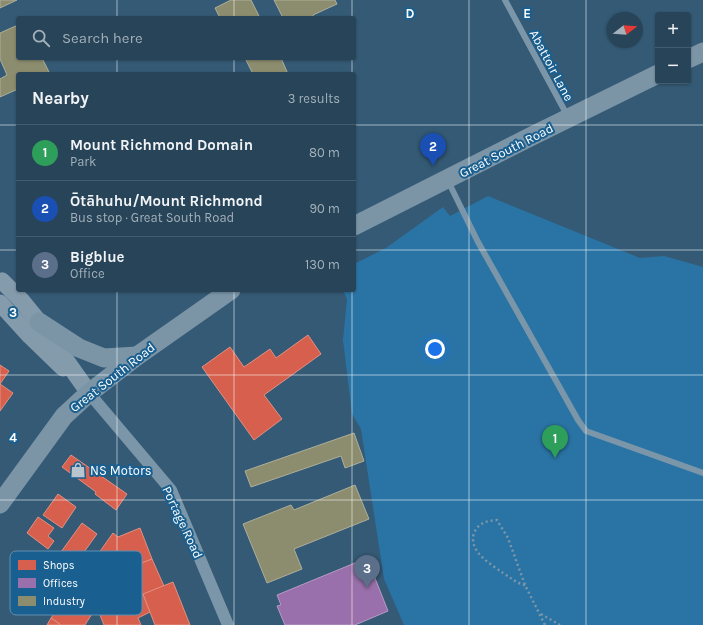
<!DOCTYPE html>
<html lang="en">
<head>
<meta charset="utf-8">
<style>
	:root { --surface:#274458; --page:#334e61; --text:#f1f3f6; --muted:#a4b0ba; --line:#435c6e; --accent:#bca0f2 }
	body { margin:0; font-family:Karla,sans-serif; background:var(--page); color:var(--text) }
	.controls { position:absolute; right:12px; top:12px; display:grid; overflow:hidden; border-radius:4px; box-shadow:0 1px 3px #0004 }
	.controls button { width:36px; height:36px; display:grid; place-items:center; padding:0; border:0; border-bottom:1px solid var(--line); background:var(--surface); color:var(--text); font:20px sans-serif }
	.compass { position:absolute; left:607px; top:12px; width:36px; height:36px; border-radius:50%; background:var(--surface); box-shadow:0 1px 3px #0004; rotate:73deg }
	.you { position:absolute; left:435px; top:349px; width:14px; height:14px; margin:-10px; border:3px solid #fff; border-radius:50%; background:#1a73e8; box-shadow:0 0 0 6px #1a73e833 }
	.badge { display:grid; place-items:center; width:26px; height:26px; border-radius:50%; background:var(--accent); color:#fff; font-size:13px; font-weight:700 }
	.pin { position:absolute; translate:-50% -33px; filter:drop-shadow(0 1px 2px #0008) }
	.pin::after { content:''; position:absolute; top:21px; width:14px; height:12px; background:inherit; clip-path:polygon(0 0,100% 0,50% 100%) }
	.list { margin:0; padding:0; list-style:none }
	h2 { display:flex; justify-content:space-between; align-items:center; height:52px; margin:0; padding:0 16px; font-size:17px }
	h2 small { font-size:13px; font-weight:400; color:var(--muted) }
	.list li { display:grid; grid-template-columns:26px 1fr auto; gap:12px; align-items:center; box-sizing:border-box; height:56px; padding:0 16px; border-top:1px solid var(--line) }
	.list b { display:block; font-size:15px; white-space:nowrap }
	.list p { margin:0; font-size:13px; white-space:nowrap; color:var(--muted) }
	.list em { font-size:13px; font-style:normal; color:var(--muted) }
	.icon { flex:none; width:22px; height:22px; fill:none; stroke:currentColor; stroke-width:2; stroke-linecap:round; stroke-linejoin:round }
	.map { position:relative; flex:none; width:703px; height:625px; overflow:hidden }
	.search { position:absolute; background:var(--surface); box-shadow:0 1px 3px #0004; left:16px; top:16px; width:340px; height:44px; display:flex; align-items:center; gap:10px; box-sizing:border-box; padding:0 14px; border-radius:4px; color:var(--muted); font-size:15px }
	.panel { position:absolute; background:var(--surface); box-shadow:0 1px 3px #0004; left:16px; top:72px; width:340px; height:220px; border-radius:4px }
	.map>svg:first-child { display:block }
	.green { fill:#2a74a5 }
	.shops { fill:#d6604d; stroke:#e29082 }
	.offices { fill:#9970ab; stroke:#b89bc4 }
	.industry { fill:#8c8c6e; stroke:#aeae9a }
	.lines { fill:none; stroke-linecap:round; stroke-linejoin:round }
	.path { stroke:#7b96a8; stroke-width:2.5; stroke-dasharray:2 3; stroke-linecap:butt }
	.service { stroke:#7b96a8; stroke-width:6 }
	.minor { stroke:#7b96a8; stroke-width:12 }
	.secondary { stroke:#849bac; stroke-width:17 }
	.primary { stroke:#7b95a7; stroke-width:19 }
	.grid { fill:none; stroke:#fff; stroke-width:1; stroke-opacity:0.55 }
	.labels { text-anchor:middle; stroke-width:4; stroke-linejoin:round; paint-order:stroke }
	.street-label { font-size:13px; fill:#fff; stroke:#195f90 }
	.poi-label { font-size:13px; fill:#fff; stroke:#195f90; text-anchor:start }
	.key { fill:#195f90; stroke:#5e8fb1; stroke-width:1 }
	.key-label { font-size:11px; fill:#fff }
	.grid-label { font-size:13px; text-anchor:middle; font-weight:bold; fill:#fff; stroke:#195f90; stroke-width:4; stroke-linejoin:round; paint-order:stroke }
</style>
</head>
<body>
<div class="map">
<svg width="703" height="625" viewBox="0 0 703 625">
	<rect width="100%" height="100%" fill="#345a75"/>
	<polygon class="green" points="488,196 640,258 664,256 703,267 703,625 404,625 384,579 361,429 352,414 343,340 347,299 343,290 354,290 354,264 386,248 443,207 450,216"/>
	<g class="shops">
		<polygon points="308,335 321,354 264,395 282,419 254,440 202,367 230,347 244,367 270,349 276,358"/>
		<polygon points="0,365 9,371 0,384 13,393 0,411"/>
		<polygon points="71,455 127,494 116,510 95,494 96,492 62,467"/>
		<polygon points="58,494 76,507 62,528 43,515"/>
		<polygon points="38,517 54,528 48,536 54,541 48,549 27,533"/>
		<polygon points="82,523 97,534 76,563 61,552"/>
		<polygon points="140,528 152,559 91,584 86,571 113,533 118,537"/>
		<polygon points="152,559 164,586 137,597 126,569"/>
		<polygon points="126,569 137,597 143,594 150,612 138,618 141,625 104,625 88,585"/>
		<polygon points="173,582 190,625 155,625 143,594"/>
		<polygon points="68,594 93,612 85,625 61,625 51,618"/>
		<polygon points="51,618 61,625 47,625"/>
	</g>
	<polygon class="offices" points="367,558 388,611 355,625 285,625 277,606 281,605 277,595"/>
	<g class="industry">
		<polygon points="0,0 17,0 0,8"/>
		<polygon points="231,0 251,0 260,18 220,18 215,8"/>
		<polygon points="274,0 335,0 337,4 313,15 314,18 283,18"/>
		<polygon points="18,25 18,58 42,58 50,74 18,74 18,89 0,97 0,79 7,75 0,59 0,33"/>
		<polygon points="245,58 281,58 288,74 253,74"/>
		<polygon points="354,433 364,461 345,468 341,456 251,487 245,471"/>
		<polygon points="355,485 369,519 294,549 302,569 267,583 243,524 291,505 294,510"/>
	</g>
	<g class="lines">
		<g class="path">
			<path d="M525,585C516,583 511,578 503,573C491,564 468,552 474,533C479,522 487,521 497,520L508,538L525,585L545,625"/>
			<polyline points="541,614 560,625"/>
		</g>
		<g class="service">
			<polyline points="505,0 567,115"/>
			<polyline points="448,181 478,242 578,420 586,431 703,473"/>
		</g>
		<polyline class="minor" points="89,393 171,490 228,625"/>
		<g class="secondary">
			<polyline points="0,282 2,281 21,300 39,322 89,393"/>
			<polyline points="0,303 30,336 63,368"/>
		</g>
		<g class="primary">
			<polyline points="688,59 703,52"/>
			<polyline points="354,226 530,137 658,74"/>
			<polyline points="39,322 79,348 104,358 137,356"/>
			<polyline points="0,504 64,416 89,393 137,356 231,290"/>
		</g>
	</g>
	<path class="grid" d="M117,0V18M234,0V18M352,0V18M469,0V625M586,0V625M117,58V74M234,58V74M352,58V74M0,125H18M354,125H703M0,250H18M354,250H703M117,290V625M234,290V625M352,290V625M0,375H703M0,500H703"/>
	<defs>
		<g id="shop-bare" transform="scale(1.2)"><path d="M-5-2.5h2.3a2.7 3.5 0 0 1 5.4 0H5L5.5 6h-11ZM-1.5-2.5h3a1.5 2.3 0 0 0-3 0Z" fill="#b8c5cf" stroke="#195f90" stroke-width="2.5" paint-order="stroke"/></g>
	</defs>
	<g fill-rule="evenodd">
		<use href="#shop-bare" x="78" y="470"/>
	</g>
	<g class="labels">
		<g class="street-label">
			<text transform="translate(552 65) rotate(62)" y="5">Abattoir Lane</text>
			<text transform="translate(506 150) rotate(-27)" y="5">Great South Road</text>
			<text transform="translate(112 377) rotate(-38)" y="5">Great South Road</text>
			<text transform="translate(183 522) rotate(65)" y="5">Portage Road</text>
		</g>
		<g class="poi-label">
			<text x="90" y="475">NS Motors</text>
		</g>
	</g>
	<rect x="10" y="551" width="132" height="64" rx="6" class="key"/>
	<rect x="18" y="560" width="18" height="10" fill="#d6604d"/>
	<rect x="18" y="578" width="18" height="10" fill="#9970ab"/>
	<rect x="18" y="596" width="18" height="10" fill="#8c8c6e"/>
	<g class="key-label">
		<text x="43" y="569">Shops</text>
		<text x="43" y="587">Offices</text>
		<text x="43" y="605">Industry</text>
	</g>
	<g class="grid-label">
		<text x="410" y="18">D</text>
		<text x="527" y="18">E</text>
		<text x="13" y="317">3</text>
		<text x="13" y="442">4</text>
	</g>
</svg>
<div class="controls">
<button>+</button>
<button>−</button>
</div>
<svg class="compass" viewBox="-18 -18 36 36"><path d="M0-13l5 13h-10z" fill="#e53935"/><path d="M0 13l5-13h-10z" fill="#a4b0ba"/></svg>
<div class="you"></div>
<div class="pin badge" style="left:555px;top:458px;background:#2e9e5b">1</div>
<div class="pin badge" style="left:433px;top:166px;background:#1a4fb4">2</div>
<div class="pin badge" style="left:367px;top:588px;background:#5c6f8a">3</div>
<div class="search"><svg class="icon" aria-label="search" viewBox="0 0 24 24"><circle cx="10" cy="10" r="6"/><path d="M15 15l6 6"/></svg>Search here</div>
<section class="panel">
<h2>Nearby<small>3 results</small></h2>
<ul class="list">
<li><span class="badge" style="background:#2e9e5b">1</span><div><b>Mount Richmond Domain</b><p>Park</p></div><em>80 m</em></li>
<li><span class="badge" style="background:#1a4fb4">2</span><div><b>Ōtāhuhu/Mount Richmond</b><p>Bus stop · Great South Road</p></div><em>90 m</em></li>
<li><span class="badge" style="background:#5c6f8a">3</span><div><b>Bigblue</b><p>Office</p></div><em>130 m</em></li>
</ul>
</section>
</div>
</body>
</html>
